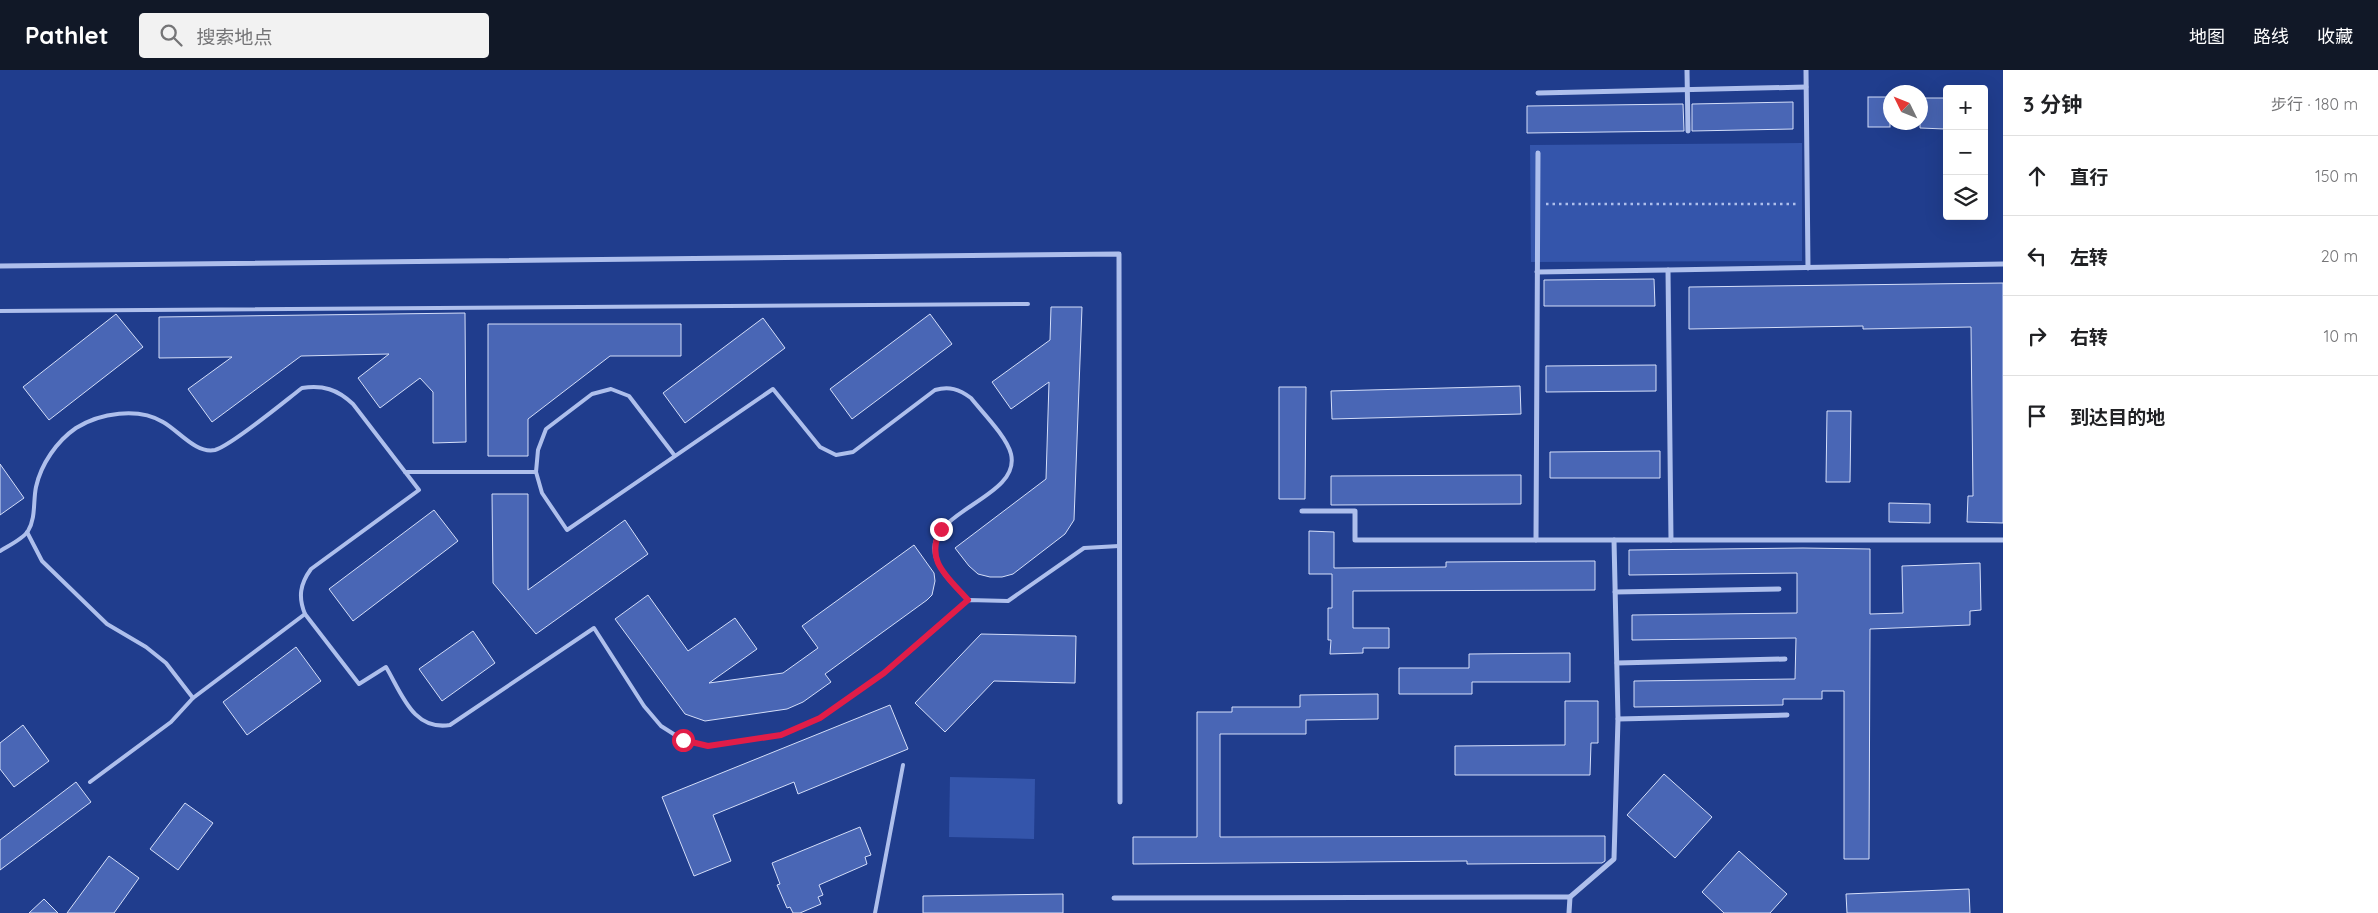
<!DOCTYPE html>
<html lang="zh">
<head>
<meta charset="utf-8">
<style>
	:root { --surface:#fff; --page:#f2f2f2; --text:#202124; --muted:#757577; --line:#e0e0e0; --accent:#111827 }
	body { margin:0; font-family:Quicksand,"Noto Sans SC",sans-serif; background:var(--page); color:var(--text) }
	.controls { position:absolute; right:15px; top:15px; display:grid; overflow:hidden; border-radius:5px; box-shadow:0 5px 20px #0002 }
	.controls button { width:45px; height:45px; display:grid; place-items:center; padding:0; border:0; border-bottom:1px solid var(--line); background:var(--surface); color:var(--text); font:25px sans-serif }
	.compass { position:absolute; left:1883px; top:15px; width:45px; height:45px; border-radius:50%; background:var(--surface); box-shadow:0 5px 20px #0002; rotate:313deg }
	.stop { position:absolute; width:15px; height:15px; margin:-11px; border:4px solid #e11d48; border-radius:50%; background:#fff }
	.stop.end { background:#e11d48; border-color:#fff; box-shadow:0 1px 5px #0008 }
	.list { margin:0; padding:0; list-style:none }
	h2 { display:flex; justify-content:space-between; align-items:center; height:65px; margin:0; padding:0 20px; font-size:21px }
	h2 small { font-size:16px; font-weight:400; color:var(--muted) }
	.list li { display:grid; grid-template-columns:32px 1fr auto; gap:15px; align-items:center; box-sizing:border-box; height:80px; padding:0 20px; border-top:1px solid var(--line) }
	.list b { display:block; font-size:19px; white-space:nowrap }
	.list em { font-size:16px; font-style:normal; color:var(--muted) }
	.icon { flex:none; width:28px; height:28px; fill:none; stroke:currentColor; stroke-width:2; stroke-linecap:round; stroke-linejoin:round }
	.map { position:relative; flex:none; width:2003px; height:843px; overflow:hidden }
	header { display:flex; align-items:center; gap:30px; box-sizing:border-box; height:70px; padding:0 25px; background:var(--accent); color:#fff }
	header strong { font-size:24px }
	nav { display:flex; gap:28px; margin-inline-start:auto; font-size:18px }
	.search { width:350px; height:45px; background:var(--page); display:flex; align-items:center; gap:12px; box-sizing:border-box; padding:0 18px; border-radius:5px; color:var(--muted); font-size:19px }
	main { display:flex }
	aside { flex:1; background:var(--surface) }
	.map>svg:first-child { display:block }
	.green { fill:#3455ab }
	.building { fill:#4966b5; stroke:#d4def9 }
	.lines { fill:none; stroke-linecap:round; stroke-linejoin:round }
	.path { stroke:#aebfec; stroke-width:2.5; stroke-dasharray:2.5 4; stroke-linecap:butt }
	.lane { stroke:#aebfec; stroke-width:4 }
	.street { stroke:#aebfec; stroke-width:5 }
	.route { stroke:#e11d48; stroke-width:6 }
</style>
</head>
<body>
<header>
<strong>Pathlet</strong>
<div class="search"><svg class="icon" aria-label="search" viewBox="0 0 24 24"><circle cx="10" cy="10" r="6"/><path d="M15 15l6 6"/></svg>搜索地点</div>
<nav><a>地图</a><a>路线</a><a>收藏</a></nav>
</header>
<main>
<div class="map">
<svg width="2003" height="843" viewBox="0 0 2003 843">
	<rect width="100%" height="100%" fill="#203d8d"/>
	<g class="green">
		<polygon points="1802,73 1802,191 1531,192 1530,75"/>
		<polygon points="950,707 1035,709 1034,769 949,767"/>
	</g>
	<g class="building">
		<rect x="1868" y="27" width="22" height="30"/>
		<polygon points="1920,28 1947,28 1945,59 1920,58"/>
		<polygon points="1793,32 1793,59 1692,61 1692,34"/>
		<polygon points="1683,34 1684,61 1527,63 1527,36"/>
		<polygon points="1654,209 1655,236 1544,236 1544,210"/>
		<polygon points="2003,213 2003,453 1967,452 1968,426 1973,426 1971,257 1863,259 1863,256 1689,259 1689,217"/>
		<polygon points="1051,237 1082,237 1074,450 1065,464 1013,504 1002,507 990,507 978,504 969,496 955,478 1046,409 1049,312 1011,339 992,312 1050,270"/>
		<polygon points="465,243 466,372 433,373 433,322 420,308 380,338 358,308 389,284 301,286 212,352 188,319 232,287 159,288 159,247"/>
		<polygon points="116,244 143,277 49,350 23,317"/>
		<polygon points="930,244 952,274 852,349 830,319"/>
		<polygon points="763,248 785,278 685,353 663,323"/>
		<polygon points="488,254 681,254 681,286 610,286 528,349 528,386 488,386"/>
		<polygon points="1656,295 1656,321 1546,322 1546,296"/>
		<polygon points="1520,316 1521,344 1332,349 1331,321"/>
		<polygon points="1279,317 1306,317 1305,429 1279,429"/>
		<polygon points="1827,341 1851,341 1850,412 1826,412"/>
		<polygon points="1660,381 1660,408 1550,408 1550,382"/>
		<polygon points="0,394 24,428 0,445"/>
		<polygon points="1521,405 1521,434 1331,435 1331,406"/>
		<polygon points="492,424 528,424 528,520 625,450 648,484 536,564 493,513"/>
		<polygon points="1889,433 1930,434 1930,453 1889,452"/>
		<polygon points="434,440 458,471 353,551 329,519"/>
		<polygon points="1309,461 1334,462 1334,498 1446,497 1446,492 1595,491 1595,520 1353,521 1353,558 1389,558 1389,578 1363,578 1363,583 1330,584 1331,570 1328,570 1328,538 1332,538 1332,504 1309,504"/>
		<polygon points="914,475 934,503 935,511 932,525 927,530 825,604 831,612 803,632 787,639 705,651 685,644 615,549 648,525 688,581 735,548 757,579 709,613 783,603 818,578 802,556"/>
		<polygon points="1803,478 1870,479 1870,544 1903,543 1902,496 1980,493 1981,540 1970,541 1970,555 1870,559 1869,789 1844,789 1844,621 1822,621 1822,629 1783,629 1783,635 1634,637 1634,611 1795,609 1796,568 1632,570 1632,545 1797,543 1797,503 1629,505 1629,480"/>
		<polygon points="473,561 495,593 442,631 419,599"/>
		<polygon points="981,564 1076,566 1075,613 994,611 945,662 915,633"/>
		<polygon points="296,577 321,611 247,665 223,632"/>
		<polygon points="1570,583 1570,612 1472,612 1472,624 1399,624 1399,598 1469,598 1469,584"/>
		<polygon points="1378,624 1378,649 1306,650 1306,664 1220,664 1220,767 1605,766 1605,791 1602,793 1467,794 1467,791 1133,794 1133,767 1197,767 1197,642 1232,642 1232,637 1300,637 1300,625"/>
		<polygon points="1565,631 1598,631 1598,673 1591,673 1590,705 1455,705 1455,676 1565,675"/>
		<polygon points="890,635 908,679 798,724 794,712 713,745 731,791 694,806 662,727"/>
		<polygon points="23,655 49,691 14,717 0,699 0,673"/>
		<polygon points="1664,704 1712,747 1675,788 1627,745"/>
		<polygon points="76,712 91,732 0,800 0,770"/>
		<polygon points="185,733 213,753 178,800 150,779"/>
		<polygon points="860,757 871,785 865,787 867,794 819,815 823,825 818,827 821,834 800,843 793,843 790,837 787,838 777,815 780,814 772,793"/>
		<polygon points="1739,781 1787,824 1770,843 1724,843 1702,822"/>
		<polygon points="109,786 139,808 114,843 67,843"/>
		<polygon points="1969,819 1970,843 1847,843 1846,824"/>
		<polygon points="1063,824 1063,843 923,843 923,826"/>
		<polygon points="44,829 58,843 29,843"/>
	</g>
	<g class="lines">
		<polyline class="path" points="1546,134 1798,134"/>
		<g class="lane">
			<polyline points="0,241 1028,234"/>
			<path d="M675,386L629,326L611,319L592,324L546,359L538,380L536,402L542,423L567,460L773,319L820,377L836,385L853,382L935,320C949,316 959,319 971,328C982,342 1007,367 1011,384C1022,430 916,442 937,491C943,506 957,518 968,530"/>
			<polyline points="405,402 536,402"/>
			<polyline points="27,462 42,491 107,554 146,577 166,593 193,628"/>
			<path d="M0,481C8,476 23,469 28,461C36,448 33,431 36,417C41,394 57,371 76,358C100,343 138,337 163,352C179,361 196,384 215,380C231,376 285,331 302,318C323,315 337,319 353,334L419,420L311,499C300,514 298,527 305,544L359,614L386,597C402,624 413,661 450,655L594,558L644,636L661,656L683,670L708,676L781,665L820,648L884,603L968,530L1008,531L1084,478L1119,476"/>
			<polyline points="90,712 171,652 193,628 305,544"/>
			<polyline points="875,843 903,695"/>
		</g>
		<g class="street">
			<polyline points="1687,0 1688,61"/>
			<polyline points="1806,0 1808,198"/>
			<polyline points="1538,23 1806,17"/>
			<polyline points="0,196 1119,184 1120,732"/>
			<polyline points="1537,202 1668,200"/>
			<polyline points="1302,441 1355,441 1355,470 2003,470"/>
			<polyline points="1536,470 1538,83"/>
			<polyline points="1614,470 1618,649 1787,645"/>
			<polyline points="1671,470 1668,200 2003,194"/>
			<polyline points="1615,522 1779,519"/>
			<polyline points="1617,593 1785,589"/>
			<polyline points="1570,827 1614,789 1618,649"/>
			<polyline points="1114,828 1570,827 1569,843"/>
		</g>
	</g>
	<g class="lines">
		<path class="route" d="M683,670L708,676L781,665L820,648L884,603L968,530C948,507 924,491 941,459"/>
	</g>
</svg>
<div class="controls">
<button>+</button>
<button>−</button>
<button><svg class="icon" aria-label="layers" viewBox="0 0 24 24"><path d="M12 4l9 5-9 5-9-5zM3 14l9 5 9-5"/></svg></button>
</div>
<svg class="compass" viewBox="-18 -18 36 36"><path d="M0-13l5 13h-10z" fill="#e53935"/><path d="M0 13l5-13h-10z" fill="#757577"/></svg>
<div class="stop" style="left:683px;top:670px"></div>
<div class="stop end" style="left:941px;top:459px"></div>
</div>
<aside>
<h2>3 分钟<small>步行 · 180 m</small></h2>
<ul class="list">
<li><svg class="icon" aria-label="ahead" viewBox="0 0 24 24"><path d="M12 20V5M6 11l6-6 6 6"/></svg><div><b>直行</b></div><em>150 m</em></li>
<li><svg class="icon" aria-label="left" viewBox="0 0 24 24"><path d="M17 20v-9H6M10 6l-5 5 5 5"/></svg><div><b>左转</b></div><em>20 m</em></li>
<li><svg class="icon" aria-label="right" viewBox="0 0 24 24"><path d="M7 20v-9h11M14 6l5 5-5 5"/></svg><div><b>右转</b></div><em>10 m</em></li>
<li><svg class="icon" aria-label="arrive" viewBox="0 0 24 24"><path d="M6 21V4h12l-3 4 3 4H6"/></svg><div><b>到达目的地</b></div></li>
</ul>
</aside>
</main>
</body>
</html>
